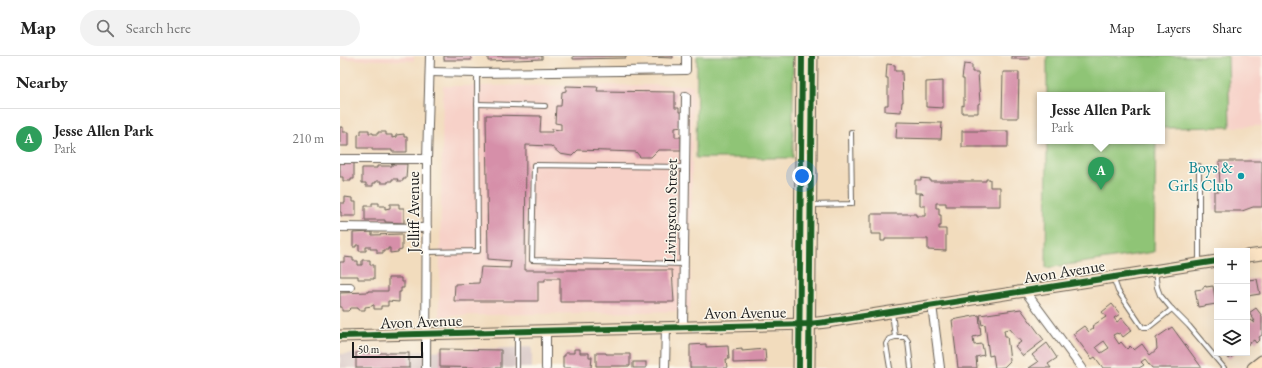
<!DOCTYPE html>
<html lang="en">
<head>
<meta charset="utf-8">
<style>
	:root { --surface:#fff; --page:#f2f2f2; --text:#222; --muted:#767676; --line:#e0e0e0; --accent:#7c3aed }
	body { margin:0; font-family:"EB Garamond",serif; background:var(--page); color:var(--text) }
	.controls { position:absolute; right:12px; bottom:12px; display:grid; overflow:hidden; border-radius:0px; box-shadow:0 4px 16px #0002 }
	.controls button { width:36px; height:36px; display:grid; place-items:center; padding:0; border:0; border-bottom:1px solid var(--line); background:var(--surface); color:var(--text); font:20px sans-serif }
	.scale { position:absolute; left:12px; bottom:10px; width:71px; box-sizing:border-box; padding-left:4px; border:2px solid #1c1c1c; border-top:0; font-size:11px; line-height:14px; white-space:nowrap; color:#1c1c1c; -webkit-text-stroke:3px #fbf7ec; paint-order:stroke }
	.you { position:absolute; left:462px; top:120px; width:14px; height:14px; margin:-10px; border:3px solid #fff; border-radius:50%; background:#1a73e8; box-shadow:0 0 0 6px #1a73e833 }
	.badge { display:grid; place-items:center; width:26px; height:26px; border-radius:50%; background:var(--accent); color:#fff; font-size:13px; font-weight:700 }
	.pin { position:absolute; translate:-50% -33px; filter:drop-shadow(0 1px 2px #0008) }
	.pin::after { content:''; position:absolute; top:21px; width:14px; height:12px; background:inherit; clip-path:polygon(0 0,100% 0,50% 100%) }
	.popup { position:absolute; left:697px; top:36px; width:128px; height:52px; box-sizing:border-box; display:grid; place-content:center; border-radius:0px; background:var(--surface); filter:drop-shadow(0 1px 3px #0005); font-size:13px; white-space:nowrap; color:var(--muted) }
	.popup b { font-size:15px; color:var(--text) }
	.popup::after { content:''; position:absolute; left:50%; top:100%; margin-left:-8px; border:8px solid transparent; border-top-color:var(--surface) }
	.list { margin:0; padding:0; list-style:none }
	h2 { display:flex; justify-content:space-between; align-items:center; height:52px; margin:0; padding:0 16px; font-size:17px }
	h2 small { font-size:13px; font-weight:400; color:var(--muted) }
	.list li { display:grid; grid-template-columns:26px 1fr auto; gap:12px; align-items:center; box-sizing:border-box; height:60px; padding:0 16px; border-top:1px solid var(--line) }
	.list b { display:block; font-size:15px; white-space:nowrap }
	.list p { margin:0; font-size:13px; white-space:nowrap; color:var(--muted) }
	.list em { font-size:13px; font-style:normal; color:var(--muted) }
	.icon { flex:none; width:22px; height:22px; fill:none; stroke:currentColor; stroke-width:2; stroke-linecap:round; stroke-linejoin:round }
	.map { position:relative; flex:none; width:922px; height:312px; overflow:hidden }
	header { display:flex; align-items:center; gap:24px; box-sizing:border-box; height:56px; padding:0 20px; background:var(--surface); border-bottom:1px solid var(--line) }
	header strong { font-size:19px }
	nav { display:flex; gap:22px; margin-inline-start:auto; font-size:14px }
	.search { width:280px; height:36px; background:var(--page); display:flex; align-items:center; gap:10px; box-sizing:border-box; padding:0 14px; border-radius:22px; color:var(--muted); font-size:15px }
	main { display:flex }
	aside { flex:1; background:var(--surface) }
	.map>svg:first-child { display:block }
	.built { fill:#f7d1c8 }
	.industrial { fill:#d2bfc0 }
	.green { fill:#8fc476; stroke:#567049 }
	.building { fill:#d68fa9; fill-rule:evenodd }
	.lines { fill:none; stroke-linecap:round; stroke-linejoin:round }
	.lane-casing { stroke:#675f54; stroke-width:6 }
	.street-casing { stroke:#675f54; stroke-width:10 }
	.secondary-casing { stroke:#675f54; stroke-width:13 }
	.lane { stroke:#fff; stroke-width:4 }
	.street { stroke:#fff; stroke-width:8 }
	.secondary { stroke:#fde5c5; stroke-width:11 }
	.cycleway-casing { stroke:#fbf7ec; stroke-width:8 }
	.cycleway { stroke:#1b5e20; stroke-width:6 }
	.culture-dot { fill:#0f9aa8; stroke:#fbf7ec; stroke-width:1.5 }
	.labels { text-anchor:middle; stroke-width:3; stroke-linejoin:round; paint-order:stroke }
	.culture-label { font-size:16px; fill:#0d838f; stroke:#fbf7ec; text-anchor:end }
	.street-label { font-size:16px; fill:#1c1c1c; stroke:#fbf7ec }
</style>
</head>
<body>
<header>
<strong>Map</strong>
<div class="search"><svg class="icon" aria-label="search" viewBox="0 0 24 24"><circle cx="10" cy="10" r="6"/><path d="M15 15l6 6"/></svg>Search here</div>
<nav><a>Map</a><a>Layers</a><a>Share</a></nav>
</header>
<main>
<aside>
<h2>Nearby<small></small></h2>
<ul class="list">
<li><span class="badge" style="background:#2e9e5b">A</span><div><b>Jesse Allen Park</b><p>Park</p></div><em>210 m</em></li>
</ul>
</aside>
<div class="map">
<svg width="922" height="312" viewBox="0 0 922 312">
	<rect width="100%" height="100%" fill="#fbf7ec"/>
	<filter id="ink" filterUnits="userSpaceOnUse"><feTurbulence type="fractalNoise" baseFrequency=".025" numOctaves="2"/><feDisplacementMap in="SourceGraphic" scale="8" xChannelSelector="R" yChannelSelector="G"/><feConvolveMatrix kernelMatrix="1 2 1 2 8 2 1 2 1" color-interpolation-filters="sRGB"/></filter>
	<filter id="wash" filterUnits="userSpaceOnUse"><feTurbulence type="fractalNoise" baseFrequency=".012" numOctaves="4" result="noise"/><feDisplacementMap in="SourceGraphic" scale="16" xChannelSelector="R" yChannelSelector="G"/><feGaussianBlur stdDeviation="0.9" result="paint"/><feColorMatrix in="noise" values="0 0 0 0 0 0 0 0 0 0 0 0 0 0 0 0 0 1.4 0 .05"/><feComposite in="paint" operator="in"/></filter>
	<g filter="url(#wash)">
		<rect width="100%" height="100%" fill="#f2dcbd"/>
		<g class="built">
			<polygon points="0,0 74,0 74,5 0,3"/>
			<polygon points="888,0 922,0 922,70 890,71"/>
			<polygon points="353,29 350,255 99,260 103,30"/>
		</g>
		<polygon class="industrial" points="192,291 192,312 0,312 0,298"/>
		<g class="green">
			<polygon points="357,0 453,0 453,102 356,102"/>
			<polygon points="707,0 888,0 890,71 822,72 822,39 707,39"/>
			<polygon points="707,85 816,85 814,196 706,212"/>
		</g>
		<g id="blocks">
			<g class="building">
				<rect x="104" y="0" width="27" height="4"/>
				<polygon points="148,0 202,0 202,3 148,5"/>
				<polygon points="233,0 286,0 286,2 233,3"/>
				<polygon points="307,0 333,0 333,2 307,1"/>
				<rect x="672" y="0" width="17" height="3"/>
				<polygon points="547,8 555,9 555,15 562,15 563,46 562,46 561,56 545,55 545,49 548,49 548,22 546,22"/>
				<polygon points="624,8 632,9 632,16 638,16 640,47 638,48 638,57 622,57 622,49 624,50 624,23 622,23"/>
				<polygon points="663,16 679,16 678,62 662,62"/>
				<polygon points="603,25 603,52 586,51 586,26"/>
				<polygon points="226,30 258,31 257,35 335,36 335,52 339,52 339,56 342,56 342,70 335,71 335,81 341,81 341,94 318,94 311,101 300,101 296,96 238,94 232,100 220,98 211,90 186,89 185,214 332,214 334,246 220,246 220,222 205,222 205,225 198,225 198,245 114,245 115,228 139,227 141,211 170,212 171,205 148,203 146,59 201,60 200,76 212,76 212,73 221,74 221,68 215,67 216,50 221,50 222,36 226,35"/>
				<polygon points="557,66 602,67 601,83 556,82"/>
				<polygon points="0,71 3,71 3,76 9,76 9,90 0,90"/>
				<polygon points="21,74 29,74 29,77 33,77 33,78 38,78 38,76 46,76 46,79 52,79 52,82 56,81 56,79 64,78 64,81 67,81 67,96 52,96 52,94 32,94 32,92 18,92 18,79 21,78"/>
				<rect x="622" y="75" width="46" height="16"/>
				<polygon points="879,105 922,105 922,151 913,151 902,155 874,155 874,135 880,135"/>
				<polygon points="0,107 14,107 14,123 11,123 11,125 3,125 3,121 0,121"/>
				<polygon points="52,108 67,108 66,123 63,123 63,125 57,125 58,123 52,123 52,125 48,125 48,127 41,127 41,125 36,125 36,127 33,127 33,130 26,130 26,127 22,127 22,112 37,112 37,110 52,110"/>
				<polygon points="581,122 590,123 590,125 646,125 646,123 650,123 650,131 660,131 660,150 606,150 606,147 596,147 596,152 599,152 599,159 601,159 601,170 599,170 599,173 606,173 606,195 588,194 588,183 545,183 545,185 541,185 541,178 531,178 531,158 576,158 576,160 585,160 585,150 580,150 580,138 583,138 583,137 575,137 575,124 581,124"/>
				<polygon points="5,141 12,142 12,146 16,146 16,160 1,160 1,156 0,156 0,147 5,147"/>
				<polygon points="32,147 39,147 39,150 45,150 45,153 50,152 50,148 59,148 59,152 64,152 64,167 45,166 45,164 25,164 25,150 32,150"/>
				<polygon points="32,176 32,179 62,178 62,194 58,195 58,196 50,197 50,192 48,192 48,194 43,194 43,197 37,197 37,193 31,193 31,191 26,191 26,195 19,195 19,189 16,189 16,191 13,191 13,177"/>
				<polygon points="4,201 13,202 13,205 18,205 18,209 22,209 22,204 30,204 30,209 34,209 34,223 18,223 18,220 0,220 0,206 4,206"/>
				<polygon points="48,222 61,222 61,226 64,226 64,232 61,232 61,236 59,236 59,246 48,245 48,250 41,250 41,253 34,253 34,249 33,249 32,250 25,251 25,254 18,254 18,252 11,252 8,255 2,255 2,251 0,251 0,237 28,236 28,235 48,235"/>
				<polygon points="917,223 920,238 907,240 907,224"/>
				<polygon points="866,230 866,231 873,230 876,248 858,251 855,234 863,233 863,231"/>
				<path d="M772,248L780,258L774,262L777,266L782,262L792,274L783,281L780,277L778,278L777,277L773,279L779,288L781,286L787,293L790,290L794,294L802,288L810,299L817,293L816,282L832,271L862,312H812L805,303L801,306L804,309L799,312H763L755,301L752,303L733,278L744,270L749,276L754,272L752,270L766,261L762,256ZM764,285L769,292L761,297L756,291Z"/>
				<polygon points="916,252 922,260 922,279 919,281 920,283 916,287 914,284 907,289 907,266 911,264 915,267 913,265 915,265 909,257"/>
				<polygon points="681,253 704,284 683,300 675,290 681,286 670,273 664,274 665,280 667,280 670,305 664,311 655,312 653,299 649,300 645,268 642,269 640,259"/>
				<polygon points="639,259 641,279 633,281 634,289 642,288 644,299 636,301 637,312 618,312 612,264"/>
				<polygon points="707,287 717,302 708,308 711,312 689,312 698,306 692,299"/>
				<polygon points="366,288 366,291 388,290 389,303 386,303 387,312 350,312 350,289"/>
				<polygon points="100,293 161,294 161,312 100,311"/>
				<polygon points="234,293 240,293 240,297 249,297 249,301 252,301 251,312 223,312 223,300 225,300 225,297 234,297"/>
				<polygon points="402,293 402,295 425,293 426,306 393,307 393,294"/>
				<rect x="16" y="297" width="53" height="15"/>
				<polygon points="256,297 266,297 266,298 290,298 290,310 256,310"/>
				<polygon points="885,297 897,297 889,303"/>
				<rect x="293" y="306" width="13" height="6"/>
			</g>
		</g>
	</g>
	<g filter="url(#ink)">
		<use href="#blocks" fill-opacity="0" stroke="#675f54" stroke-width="1"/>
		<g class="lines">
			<g class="lane-casing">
				<g id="lane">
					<polyline points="137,48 205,50"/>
					<polyline points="471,149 512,148 511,76"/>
					<polyline points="87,196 138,195 137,17"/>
					<polyline points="859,207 859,110"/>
					<polyline points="343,208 192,204 194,109 345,111"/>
					<polyline points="815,215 817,231 820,239 830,251 849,270 884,312"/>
					<polyline points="773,221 778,235 803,272 808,272 832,253"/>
					<polyline points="552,256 555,281"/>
					<polyline points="177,312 177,276"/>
					<polyline points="550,312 546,288 549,283 555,281 565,281 568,285 571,312"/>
				</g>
			</g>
			<g class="street-casing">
				<g id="street">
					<polyline points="90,16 137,17 346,14 346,0"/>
					<polyline points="0,103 87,103"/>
					<polyline points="0,171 87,172"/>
					<polyline points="0,231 10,231"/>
					<polyline points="685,235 742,312"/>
					<polyline points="592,249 600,312"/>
					<polyline points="343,271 346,40"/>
					<polyline points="86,312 87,103 90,0"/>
					<polyline points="206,312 206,274"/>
					<polyline points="325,312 326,271"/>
				</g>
			</g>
			<g class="secondary-casing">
				<g id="secondary">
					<polyline points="907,200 922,198"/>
					<polyline points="0,280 469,268 486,266 877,205"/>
					<polyline points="459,312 462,0"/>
					<polyline points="469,312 472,0"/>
					<polyline points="913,312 922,305"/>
				</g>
			</g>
			<use href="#lane" class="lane"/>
			<use href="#street" class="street"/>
			<use href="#secondary" class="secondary"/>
			<g class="cycleway-casing">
				<g id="cycleway">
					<polyline points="0,280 469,268 486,266 877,205"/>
					<polyline points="459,312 462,0"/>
					<polyline points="469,312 472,0"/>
				</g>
			</g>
			<use href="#cycleway" class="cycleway"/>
		</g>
	</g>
	<circle class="culture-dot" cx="901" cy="120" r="4"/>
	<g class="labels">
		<g class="culture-label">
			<text x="893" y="117">Boys &amp;<tspan x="893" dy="18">Girls Club</tspan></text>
		</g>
		<g class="street-label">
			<text transform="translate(330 155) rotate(-89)" y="6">Livingston Street</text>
			<text transform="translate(73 156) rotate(-90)" y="6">Jelliff Avenue</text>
			<text transform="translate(724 215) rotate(-9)" y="6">Avon Avenue</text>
			<text transform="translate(405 256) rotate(-1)" y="6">Avon Avenue</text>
			<text transform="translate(81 265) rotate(-2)" y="6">Avon Avenue</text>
		</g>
	</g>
</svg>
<div class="controls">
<button>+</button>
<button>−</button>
<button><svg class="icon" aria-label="layers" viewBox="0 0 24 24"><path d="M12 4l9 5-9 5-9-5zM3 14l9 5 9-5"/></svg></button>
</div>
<div class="scale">50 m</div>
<div class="you"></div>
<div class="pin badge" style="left:761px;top:134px;background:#2e9e5b">A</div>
<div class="popup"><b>Jesse Allen Park</b>Park</div>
</div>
</main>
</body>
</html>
